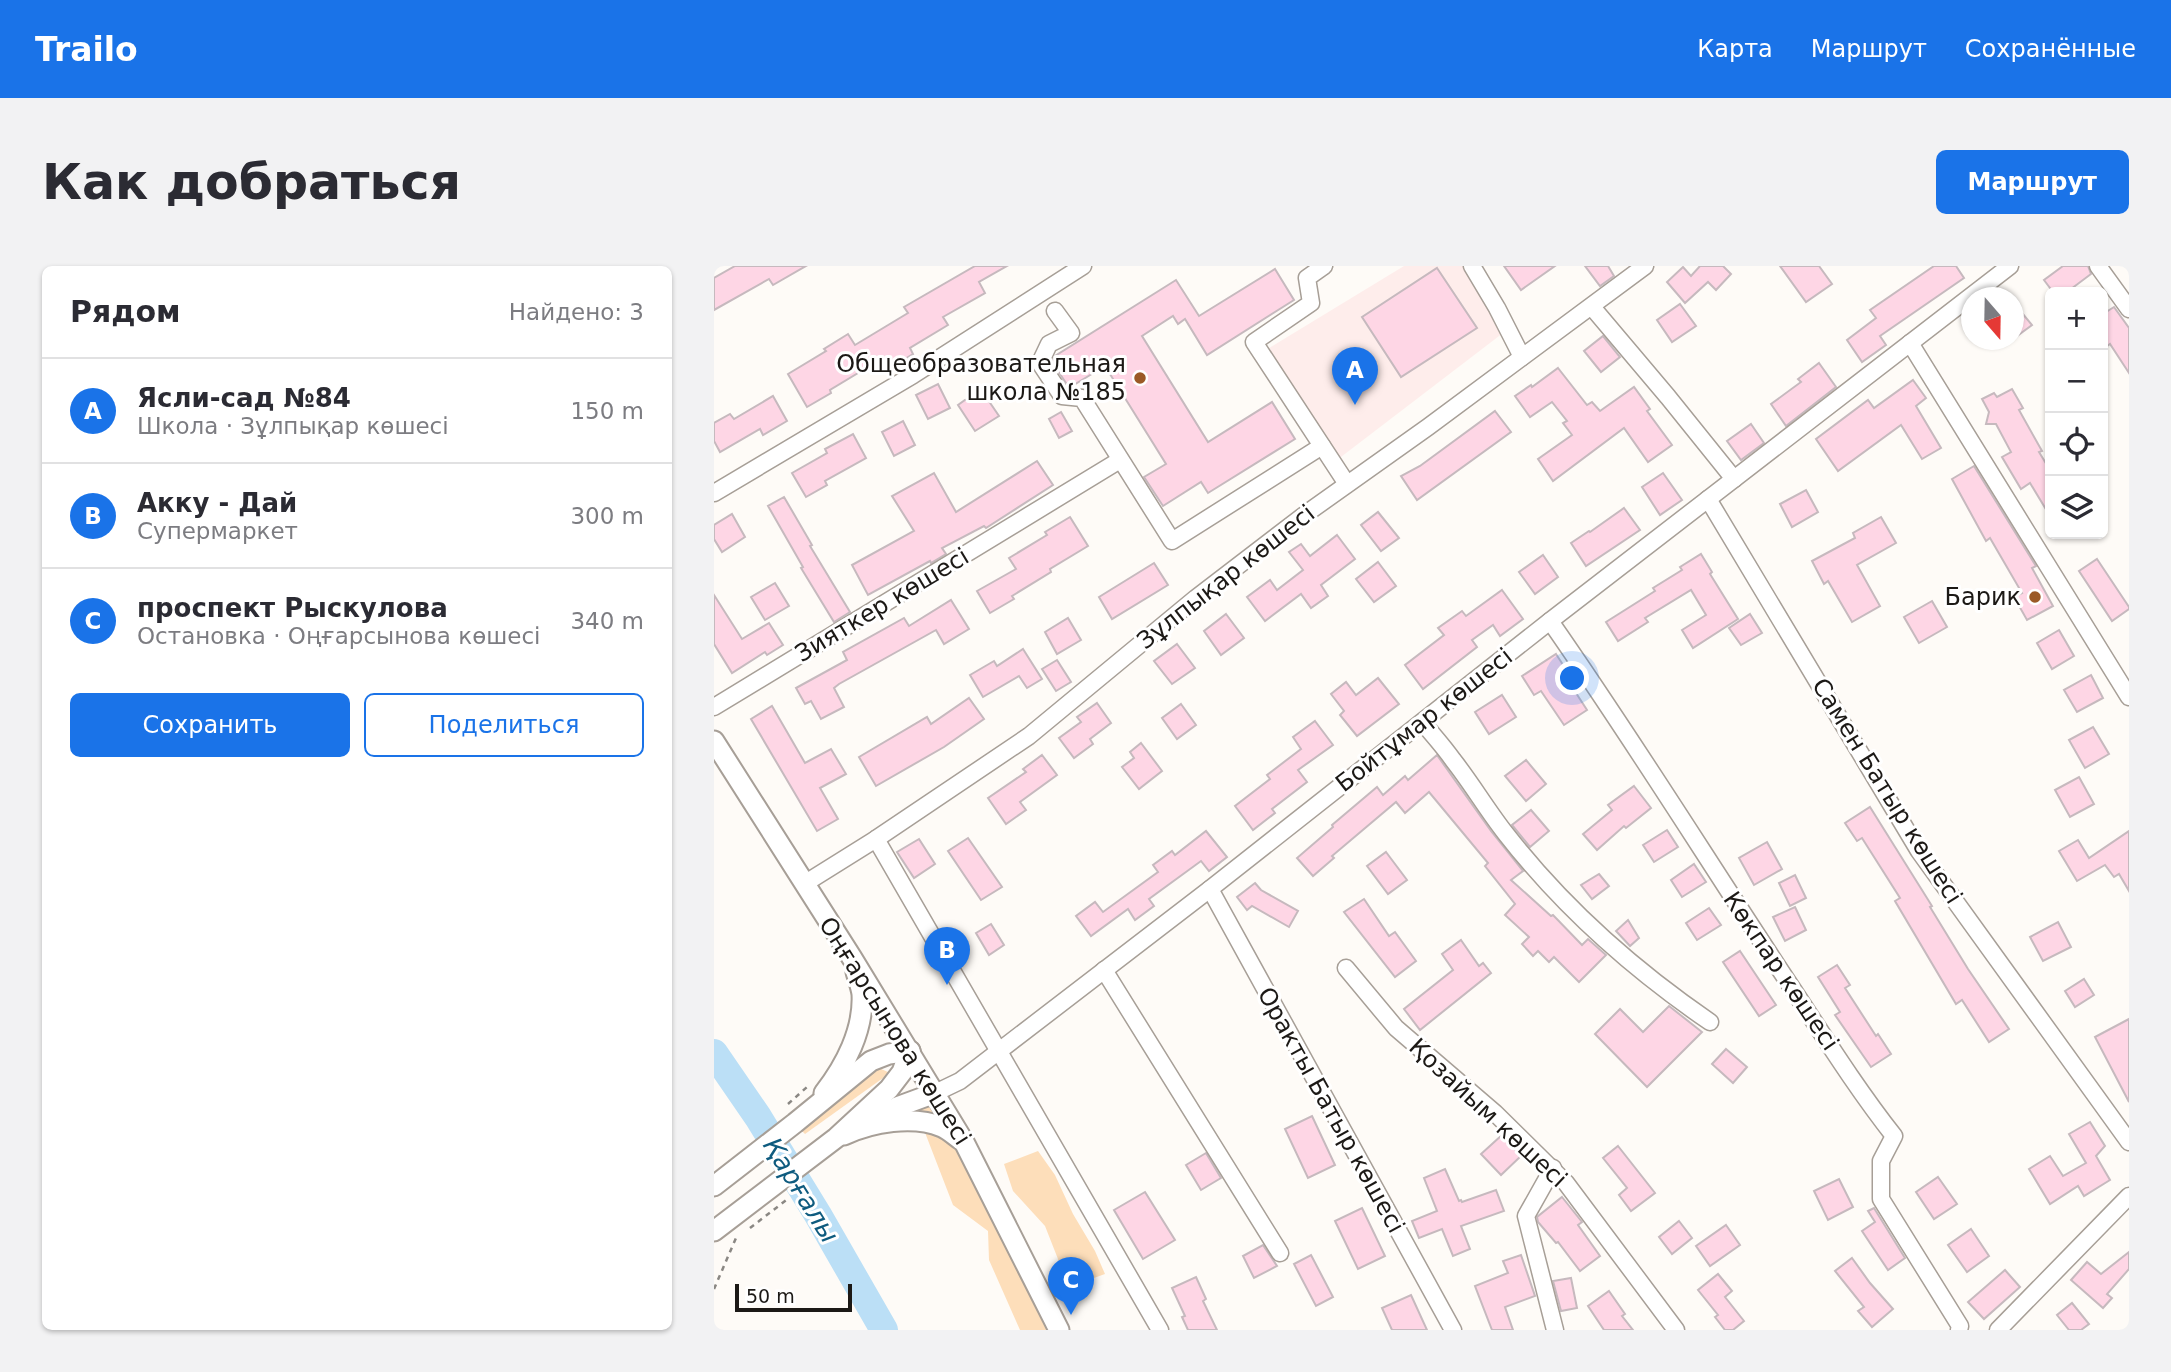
<!DOCTYPE html>
<html lang="ru">
<head>
<meta charset="utf-8">
<style>
	:root { --surface:#fff; --page:#f2f2f3; --text:#2b2b33; --muted:#7c7c81; --line:#e1e1e2; --accent:#1a73e8 }
	body { margin:0; font-family:"DejaVu Sans",sans-serif; background:var(--page); color:var(--text) }
	.controls { position:absolute; right:21px; top:21px; display:grid; overflow:hidden; border-radius:10px; box-shadow:0 2px 5px #0004 }
	.controls button { width:63px; height:63px; display:grid; place-items:center; padding:0; border:0; border-bottom:2px solid var(--line); background:var(--surface); color:var(--text); font:35px sans-serif }
	.compass { position:absolute; left:1247px; top:21px; width:63px; height:63px; border-radius:50%; background:var(--surface); box-shadow:0 2px 5px #0004; rotate:160deg }
	.scale { position:absolute; left:21px; bottom:18px; width:117px; box-sizing:border-box; padding-left:7px; border:4px solid #1c1916; border-top:0; font-size:19px; line-height:24px; white-space:nowrap; color:#1c1916; -webkit-text-stroke:5px #fff; paint-order:stroke }
	.you { position:absolute; left:859px; top:413px; width:24px; height:24px; margin:-18px; border:5px solid #fff; border-radius:50%; background:#1a73e8; box-shadow:0 0 0 10px #1a73e833 }
	.badge { display:grid; place-items:center; width:46px; height:46px; border-radius:50%; background:var(--accent); color:#fff; font-size:23px; font-weight:700 }
	.pin { position:absolute; translate:-50% -58px; filter:drop-shadow(0 2px 4px #0008) }
	.pin::after { content:''; position:absolute; top:37px; width:24px; height:21px; background:inherit; clip-path:polygon(0 0,100% 0,50% 100%) }
	.list { margin:0; padding:0; list-style:none }
	h2 { display:flex; justify-content:space-between; align-items:center; height:91px; margin:0; padding:0 28px; font-size:30px }
	h2 small { font-size:23px; font-weight:400; color:var(--muted) }
	.list li { display:grid; grid-template-columns:46px 1fr auto; gap:21px; align-items:center; box-sizing:border-box; height:105px; padding:0 28px; border-top:2px solid var(--line) }
	.list b { display:block; font-size:26px; white-space:nowrap }
	.list p { margin:0; font-size:23px; white-space:nowrap; color:var(--muted) }
	.list em { font-size:23px; font-style:normal; color:var(--muted) }
	.actions { display:flex; gap:14px; padding:21px 28px }
	.actions a { flex:1; padding:16px 0; border:2px solid var(--accent); border-radius:10px; text-align:center; font-size:24px; color:var(--accent) }
	.actions .main { background:var(--accent); color:#fff }
	.icon { flex:none; width:38px; height:38px; fill:none; stroke:currentColor; stroke-width:2; stroke-linecap:round; stroke-linejoin:round }
	.map { position:relative; flex:none; width:1415px; height:1064px; overflow:hidden; border-radius:10px }
	header { display:flex; align-items:center; gap:42px; box-sizing:border-box; height:98px; padding:0 35px; background:var(--accent); color:#fff }
	header strong { font-size:33px }
	nav { display:flex; gap:38px; margin-inline-start:auto; font-size:24px }
	.intro { display:flex; align-items:center; justify-content:space-between; box-sizing:border-box; height:168px; padding:0 42px }
	h1 { margin:0; font-size:49px }
	.button { padding:18px 32px; border-radius:10px; background:var(--accent); color:#fff; font-size:24px; font-weight:700 }
	main { display:flex; gap:42px; padding:0 42px }
	aside { flex:1; background:var(--surface); border-radius:10px; box-shadow:0 2px 5px #0004 }
	.map>svg:first-child { display:block }
	.education { fill:#feedeb }
	.green { fill:#fddeba }
	.lines { fill:none; stroke-linecap:round; stroke-linejoin:round }
	.river { stroke:#bbdff6; stroke-width:28 }
	.building { fill:#fed6e5; stroke:#c6b9be; stroke-width:2 }
	.minor-casing { stroke:#a79f97; stroke-width:19 }
	.major-casing { stroke:#a79f97; stroke-width:23 }
	.path { stroke:#8a8783; stroke-width:2.5; stroke-dasharray:5 5; stroke-linecap:butt }
	.minor { stroke:#fff; stroke-width:16 }
	.major { stroke:#fff; stroke-width:19 }
	.poi-dot { fill:#9b5a26; stroke:#fff; stroke-width:2.5 }
	.labels { text-anchor:middle; stroke-width:6; stroke-linejoin:round; paint-order:stroke }
	.poi-label { font-size:24px; fill:#1c1916; stroke:#fff; text-anchor:end }
	.street-label { font-size:24px; fill:#1c1916; stroke:#fff }
	.water-label { font-size:26px; font-style:italic; fill:#0e5b7f; stroke:#fff }
</style>
</head>
<body>
<header>
<strong>Trailo</strong>
<nav><a>Карта</a><a>Маршрут</a><a>Сохранённые</a></nav>
</header>
<div class="intro"><h1>Как добраться</h1><a class="button">Маршрут</a></div>
<main>
<aside>
<h2>Рядом<small>Найдено: 3</small></h2>
<ul class="list">
<li><span class="badge">A</span><div><b>Ясли-сад №84</b><p>Школа · Зұлпықар көшесі</p></div><em>150 m</em></li>
<li><span class="badge">B</span><div><b>Акку - Дай</b><p>Супермаркет</p></div><em>300 m</em></li>
<li><span class="badge">C</span><div><b>проспект Рыскулова</b><p>Остановка · Оңғарсынова көшесі</p></div><em>340 m</em></li>
</ul>
<div class="actions"><a class="main">Сохранить</a><a>Поделиться</a></div>
</aside>
<div class="map">
<svg width="1415" height="1064" viewBox="0 0 1415 1064">
	<rect width="100%" height="100%" fill="#fefbf7"/>
	<polygon class="education" points="690,0 751,0 789,67 623,194 552,84"/>
	<g class="green">
		<polygon points="163,801 176,807 91,868 86,863"/>
		<polygon points="221,827 345,1064 306,1064 275,994 274,965 239,939 210,864 183,856"/>
		<polygon points="324,885 341,909 359,948 381,985 391,1008 355,1021 331,960 299,925 290,898"/>
	</g>
	<g class="lines">
		<polyline class="river" points="0,787 44,851 104,949 170,1064"/>
	</g>
	<g class="building">
		<polygon points="21,0 92,0 59,19 55,13 0,44 0,12"/>
		<polygon points="261,0 293,0 265,16 271,27 229,51 234,59 196,82 199,88 176,102 169,92 116,124 117,127 93,141 74,108 112,85 110,83 134,68 141,79 194,47 190,41"/>
		<polygon points="790,0 841,0 807,24"/>
		<polygon points="871,0 894,0 900,10 886,20"/>
		<polygon points="986,0 1009,0 1017,8 1002,24 994,16 971,37 953,16 969,1 977,10"/>
		<polygon points="1066,0 1105,0 1118,18 1092,36"/>
		<polygon points="1220,0 1242,0 1250,12 1166,70 1172,79 1148,96 1133,74 1162,52 1156,44"/>
		<polygon points="1349,0 1374,0 1377,8 1353,26 1339,26 1330,14"/>
		<polygon points="723,2 763,62 687,111 648,51"/>
		<polygon points="561,3 580,34 493,89 471,53 464,58 459,50 428,70 494,176 558,136 581,173 494,227 487,216 449,240 430,211 452,198 391,100 358,120 354,120 338,96 341,90 462,14 485,50"/>
		<polygon points="1299,36 1318,59 1299,73"/>
		<polygon points="966,38 982,60 958,76 943,54"/>
		<polygon points="1400,41 1415,62 1415,107 1396,78 1389,83 1389,48"/>
		<polygon points="889,70 906,91 887,106 870,85"/>
		<polygon points="1105,97 1122,121 1072,160 1057,138 1087,116 1084,113"/>
		<polygon points="844,102 873,139 878,136 886,145 920,121 936,143 933,145 958,179 934,196 910,162 839,215 824,193 858,169 849,157 853,155 838,136 816,151 801,130 817,119 818,121"/>
		<polygon points="1199,114 1212,132 1202,140 1227,182 1208,193 1187,159 1124,205 1102,173 1154,134 1160,142"/>
		<polygon points="224,118 236,142 214,153 202,129"/>
		<polygon points="1298,123 1309,142 1305,144 1328,185 1325,186 1336,204 1336,250 1316,217 1307,223 1288,191 1297,186 1282,158 1272,158 1275,146 1268,133 1280,127 1283,131"/>
		<polygon points="270,128 285,150 261,165 244,139 251,134 256,133 259,135"/>
		<polygon points="59,130 73,155 49,169 46,163 6,186 0,175 0,157 16,148 20,153"/>
		<polygon points="781,145 797,166 703,234 687,210 706,200"/>
		<polygon points="347,146 358,165 345,172 335,153"/>
		<polygon points="189,155 201,179 180,190 168,166"/>
		<polygon points="1037,158 1050,177 1027,194 1013,175"/>
		<polygon points="139,168 152,192 111,215 113,219 92,231 78,207 113,187 111,183"/>
		<polygon points="323,195 339,219 272,262 270,260 228,282 232,288 217,297 216,295 154,329 138,299 200,265 178,230 220,207 242,246"/>
		<polygon points="1260,200 1322,300 1318,302 1339,340 1313,354 1300,331 1308,327 1276,272 1272,275 1238,213"/>
		<polygon points="949,207 968,234 946,249 928,221"/>
		<polygon points="1092,224 1104,246 1078,261 1066,238"/>
		<polygon points="70,231 98,279 96,280 136,346 120,356 87,302 89,301 54,240"/>
		<polygon points="910,242 926,264 872,300 857,277 875,265 876,266"/>
		<polygon points="664,246 685,272 667,285 647,259"/>
		<polygon points="18,248 31,271 8,286 0,273 0,259"/>
		<polygon points="356,251 374,280 336,303 337,306 298,330 300,333 276,347 263,325 302,303 295,292 333,269 331,266"/>
		<polygon points="1167,251 1182,277 1143,299 1166,340 1138,356 1114,315 1110,318 1098,295 1141,272 1139,267"/>
		<polygon points="623,269 641,293 607,319 614,330 597,342 587,328 551,355 533,331 556,314 563,324 589,304 575,286 587,278 596,290"/>
		<polygon points="987,288 998,306 996,308 1024,353 979,382 968,364 992,349 977,324 931,352 934,356 904,375 892,356 941,325 939,322 968,304 966,301"/>
		<polygon points="829,289 844,311 821,328 805,306"/>
		<polygon points="1383,293 1415,341 1415,343 1398,355 1365,305"/>
		<polygon points="664,296 682,320 660,336 642,313"/>
		<polygon points="440,297 454,319 398,353 385,331"/>
		<polygon points="61,317 75,340 51,354 37,331"/>
		<polygon points="788,324 809,353 786,370 779,359 758,374 763,381 709,423 691,399 730,369 724,362 748,345 752,350"/>
		<polygon points="0,329 28,373 55,357 69,379 53,389 51,386 18,407 0,378"/>
		<polygon points="237,334 255,363 230,378 222,364 125,418 120,422 130,441 107,453 97,435 91,438 82,422 133,394 129,386 190,352 195,360"/>
		<polygon points="1218,335 1233,361 1205,377 1190,351"/>
		<polygon points="512,348 530,372 507,389 490,365"/>
		<polygon points="1036,348 1048,367 1027,379 1015,362"/>
		<polygon points="354,352 367,374 343,388 331,366"/>
		<polygon points="1345,364 1360,390 1338,403 1323,377"/>
		<polygon points="463,378 481,402 458,418 440,395"/>
		<polygon points="309,383 328,413 313,422 305,410 269,431 256,409 280,395 283,400"/>
		<polygon points="842,388 855,408 851,410 873,444 850,459 827,425 820,429 808,410"/>
		<polygon points="343,394 357,416 342,425 328,403"/>
		<polygon points="1377,409 1389,432 1363,446 1350,424"/>
		<polygon points="664,412 685,438 643,470 626,449 630,445 617,428 632,416 642,429"/>
		<polygon points="788,429 802,451 775,468 761,446"/>
		<polygon points="255,432 270,453 230,481 162,520 145,491 213,451 217,458"/>
		<polygon points="383,437 397,457 376,473 379,478 360,492 345,472 367,456 363,451"/>
		<polygon points="467,438 482,459 463,473 448,452"/>
		<polygon points="58,440 91,497 117,483 132,508 106,522 124,553 103,565 37,453"/>
		<polygon points="601,455 619,479 584,504 593,516 558,543 561,547 539,564 521,540 556,513 553,509 587,483 579,471"/>
		<polygon points="1379,461 1395,488 1371,502 1355,474"/>
		<polygon points="427,477 448,505 425,523 408,501 420,492 416,486"/>
		<polygon points="328,489 343,509 306,536 312,544 292,558 274,532 312,506 309,503"/>
		<polygon points="723,489 777,565 809,605 797,614 837,650 839,649 868,679 874,673 892,689 865,716 840,691 835,696 824,685 819,690 808,678 815,671 791,649 801,638 771,600 774,597 715,526 691,547 682,536 618,590 620,592 599,610 583,592 619,561 618,559 663,521 669,529 691,510 694,514"/>
		<polygon points="812,494 832,518 812,535 791,510"/>
		<polygon points="1365,511 1380,538 1356,551 1341,524"/>
		<polygon points="920,520 937,542 912,562 910,560 883,584 869,568 898,544 894,539"/>
		<polygon points="1156,541 1218,640 1216,641 1254,703 1295,763 1275,776 1248,734 1242,738 1181,635 1186,632 1148,572 1143,575 1131,557"/>
		<polygon points="817,544 835,565 816,581 798,559"/>
		<polygon points="953,564 964,581 940,596 929,579"/>
		<polygon points="492,565 513,591 495,605 487,595 435,633 440,640 421,654 414,643 377,670 362,650 381,636 389,646 444,606 439,599 458,585 461,589"/>
		<polygon points="1415,565 1415,625 1405,608 1400,611 1391,599 1363,615 1345,585 1364,574 1375,592"/>
		<polygon points="254,572 288,621 267,634 234,585"/>
		<polygon points="205,573 221,598 200,612 183,586"/>
		<polygon points="1053,576 1068,603 1040,619 1025,592"/>
		<polygon points="672,586 693,614 674,628 653,600"/>
		<polygon points="980,598 992,616 968,631 957,614"/>
		<polygon points="885,608 895,620 878,633 867,619"/>
		<polygon points="1081,609 1092,632 1076,640 1065,617"/>
		<polygon points="541,617 547,624 584,645 575,661 538,640 533,644 523,631"/>
		<polygon points="650,633 675,670 681,666 702,695 681,711 630,646"/>
		<polygon points="1081,641 1092,664 1071,675 1059,651"/>
		<polygon points="995,642 1007,659 983,674 972,657"/>
		<polygon points="914,654 925,672 916,680 902,665"/>
		<polygon points="1344,656 1357,681 1329,695 1316,671"/>
		<polygon points="277,658 290,679 275,689 262,667"/>
		<polygon points="747,674 765,700 769,697 777,707 706,764 690,743 739,704 728,688"/>
		<polygon points="1026,685 1062,739 1045,750 1009,696"/>
		<polygon points="1123,699 1136,719 1131,722 1162,770 1164,768 1177,788 1157,801 1121,749 1126,746 1104,711"/>
		<polygon points="1370,713 1380,729 1361,741 1351,725"/>
		<polygon points="955,740 988,766 933,821 881,768 906,743 929,766"/>
		<polygon points="1415,753 1415,836 1381,771"/>
		<polygon points="1012,783 1033,801 1019,817 998,798"/>
		<polygon points="598,850 621,899 594,912 571,863"/>
		<polygon points="1376,856 1391,880 1382,890 1396,914 1370,930 1364,920 1336,938 1315,903 1336,890 1349,910 1372,897 1355,868"/>
		<polygon points="788,869 807,890 787,909 767,888"/>
		<polygon points="904,880 941,927 917,945 905,929 913,922 889,892"/>
		<polygon points="492,887 507,912 487,924 472,899"/>
		<polygon points="731,903 745,935 747,934 748,936 782,924 790,945 747,960 756,983 739,990 728,963 705,972 698,955 723,945 710,912"/>
		<polygon points="1224,911 1243,938 1220,953 1202,926"/>
		<polygon points="1125,913 1139,941 1114,954 1100,925"/>
		<polygon points="431,926 461,974 429,993 400,944"/>
		<polygon points="848,931 868,956 864,959 886,990 866,1005 844,976 842,977 824,956 823,951"/>
		<polygon points="648,942 671,990 644,1003 621,955"/>
		<polygon points="1160,942 1191,992 1174,1004 1148,965 1161,956 1154,945"/>
		<polygon points="965,955 978,972 958,988 945,971"/>
		<polygon points="1012,959 1026,979 996,1000 982,980"/>
		<polygon points="1257,963 1275,990 1253,1006 1234,979"/>
		<polygon points="549,979 563,1000 540,1012 529,990"/>
		<polygon points="1415,986 1415,1003 1393,1028 1398,1032 1389,1042 1357,1014 1373,996 1387,1008"/>
		<polygon points="597,989 619,1031 602,1040 580,998"/>
		<polygon points="807,989 821,1030 791,1041 799,1064 778,1064 761,1020 794,1007 789,995"/>
		<polygon points="1138,992 1156,1017 1179,1043 1158,1061 1144,1045 1150,1041 1121,1005"/>
		<polygon points="1291,1004 1306,1021 1270,1053 1254,1036"/>
		<polygon points="1004,1008 1018,1025 1011,1031 1030,1055 1019,1064 1011,1064 1001,1051 1004,1049 984,1024"/>
		<polygon points="482,1011 492,1033 489,1035 503,1064 474,1064 468,1051 471,1050 458,1022"/>
		<polygon points="857,1012 863,1042 847,1045 839,1015"/>
		<polygon points="895,1025 911,1048 908,1050 919,1064 890,1064 874,1040"/>
		<polygon points="697,1029 713,1064 678,1064 668,1042"/>
		<polygon points="1358,1037 1375,1058 1367,1064 1355,1064 1343,1049"/>
	</g>
	<g class="lines">
		<g class="minor-casing">
			<g id="minor">
				<polyline points="610,0 593,12 597,37 540,76 633,218"/>
				<polyline points="758,0 783,42 808,91"/>
				<polyline points="1384,0 1415,43"/>
				<polyline points="878,41 954,131 1020,213"/>
				<polyline points="341,45 357,67 335,78 326,97 348,130 368,132 458,275 608,180"/>
				<polyline points="1196,77 1415,431"/>
				<polyline points="0,227 199,109 369,0"/>
				<polyline points="994,233 1205,585 1415,876"/>
				<path d="M836,355C920,475 997,600 1078,722C1111,772 1143,823 1180,870L1167,895V933L1246,1060L1245,1064"/>
				<polyline points="0,441 406,194"/>
				<path d="M709,457C719,469 730,481 739,494C758,518 773,544 792,568C849,641 920,704 996,756"/>
				<polyline points="162,573 446,1064"/>
				<polyline points="90,618 162,573 315,470 482,332 593,247 714,161 931,0"/>
				<polyline points="496,623 739,1064"/>
				<polyline points="632,702 682,762 781,847 852,917 962,1064"/>
				<polyline points="390,704 566,987"/>
				<polyline points="221,827 246,815 496,623 836,355 1296,0"/>
				<polyline points="839,902 812,950 841,1064"/>
				<polyline points="1284,1064 1415,930"/>
			</g>
		</g>
		<g class="major-casing">
			<g id="major">
				<polyline points="0,475 138,692 250,876 345,1064"/>
				<path d="M110,827C131,800 150,764 148,728C147,721 144,713 142,706"/>
				<polyline points="157,855 183,841 221,827"/>
				<path d="M130,869C158,856 199,849 228,861C235,864 241,870 247,874"/>
				<polyline points="0,920 81,857 157,795 175,788 196,785"/>
				<polyline points="0,965 122,872 175,823 188,806 196,785"/>
			</g>
		</g>
		<g class="path">
			<polyline points="74,838 93,821"/>
			<polyline points="36,962 75,932"/>
			<polyline points="0,1023 22,972"/>
		</g>
		<use href="#minor" class="minor"/>
		<use href="#major" class="major"/>
	</g>
	<g class="poi-dot">
		<circle cx="426" cy="112" r="7"/>
		<circle cx="1321" cy="331" r="7"/>
	</g>
	<g class="labels">
		<g class="poi-label">
			<text x="412" y="106">Общеобразовательная<tspan x="412" dy="28">школа №185</tspan></text>
			<text x="1307" y="339">Барик</text>
		</g>
		<g class="street-label">
			<text transform="translate(512 311) rotate(-38)" y="8">Зұлпықар көшесі</text>
			<text transform="translate(168 339) rotate(-31)" y="8">Зияткер көшесі</text>
			<text transform="translate(710 454) rotate(-38)" y="8">Бойтұмар көшесі</text>
			<text transform="translate(1173 525) rotate(58)" y="8">Самен Батыр көшесі</text>
			<text transform="translate(1067 705) rotate(56)" y="8">Көкпар көшесі</text>
			<text transform="translate(181 765) rotate(58)" y="8">Оңғарсынова көшесі</text>
			<text transform="translate(617 844) rotate(61)" y="8">Оракты Батыр көшесі</text>
			<text transform="translate(774 847) rotate(43)" y="8">Қозайым көшесі</text>
		</g>
		<g class="water-label">
			<text transform="translate(87 924) rotate(58)" y="9">Қарғалы</text>
		</g>
	</g>
</svg>
<div class="controls">
<button>+</button>
<button>−</button>
<button><svg class="icon" aria-label="locate" viewBox="0 0 24 24"><circle cx="12" cy="12" r="6"/><path d="M12 2v4M12 18v4M2 12h4M18 12h4"/></svg></button>
<button><svg class="icon" aria-label="layers" viewBox="0 0 24 24"><path d="M12 4l9 5-9 5-9-5zM3 14l9 5 9-5"/></svg></button>
</div>
<svg class="compass" viewBox="-18 -18 36 36"><path d="M0-13l5 13h-10z" fill="#e53935"/><path d="M0 13l5-13h-10z" fill="#7c7c81"/></svg>
<div class="scale">50 m</div>
<div class="you"></div>
<div class="pin badge" style="left:641px;top:139px">A</div>
<div class="pin badge" style="left:233px;top:719px">B</div>
<div class="pin badge" style="left:357px;top:1049px">C</div>
</div>
</main>
</body>
</html>
